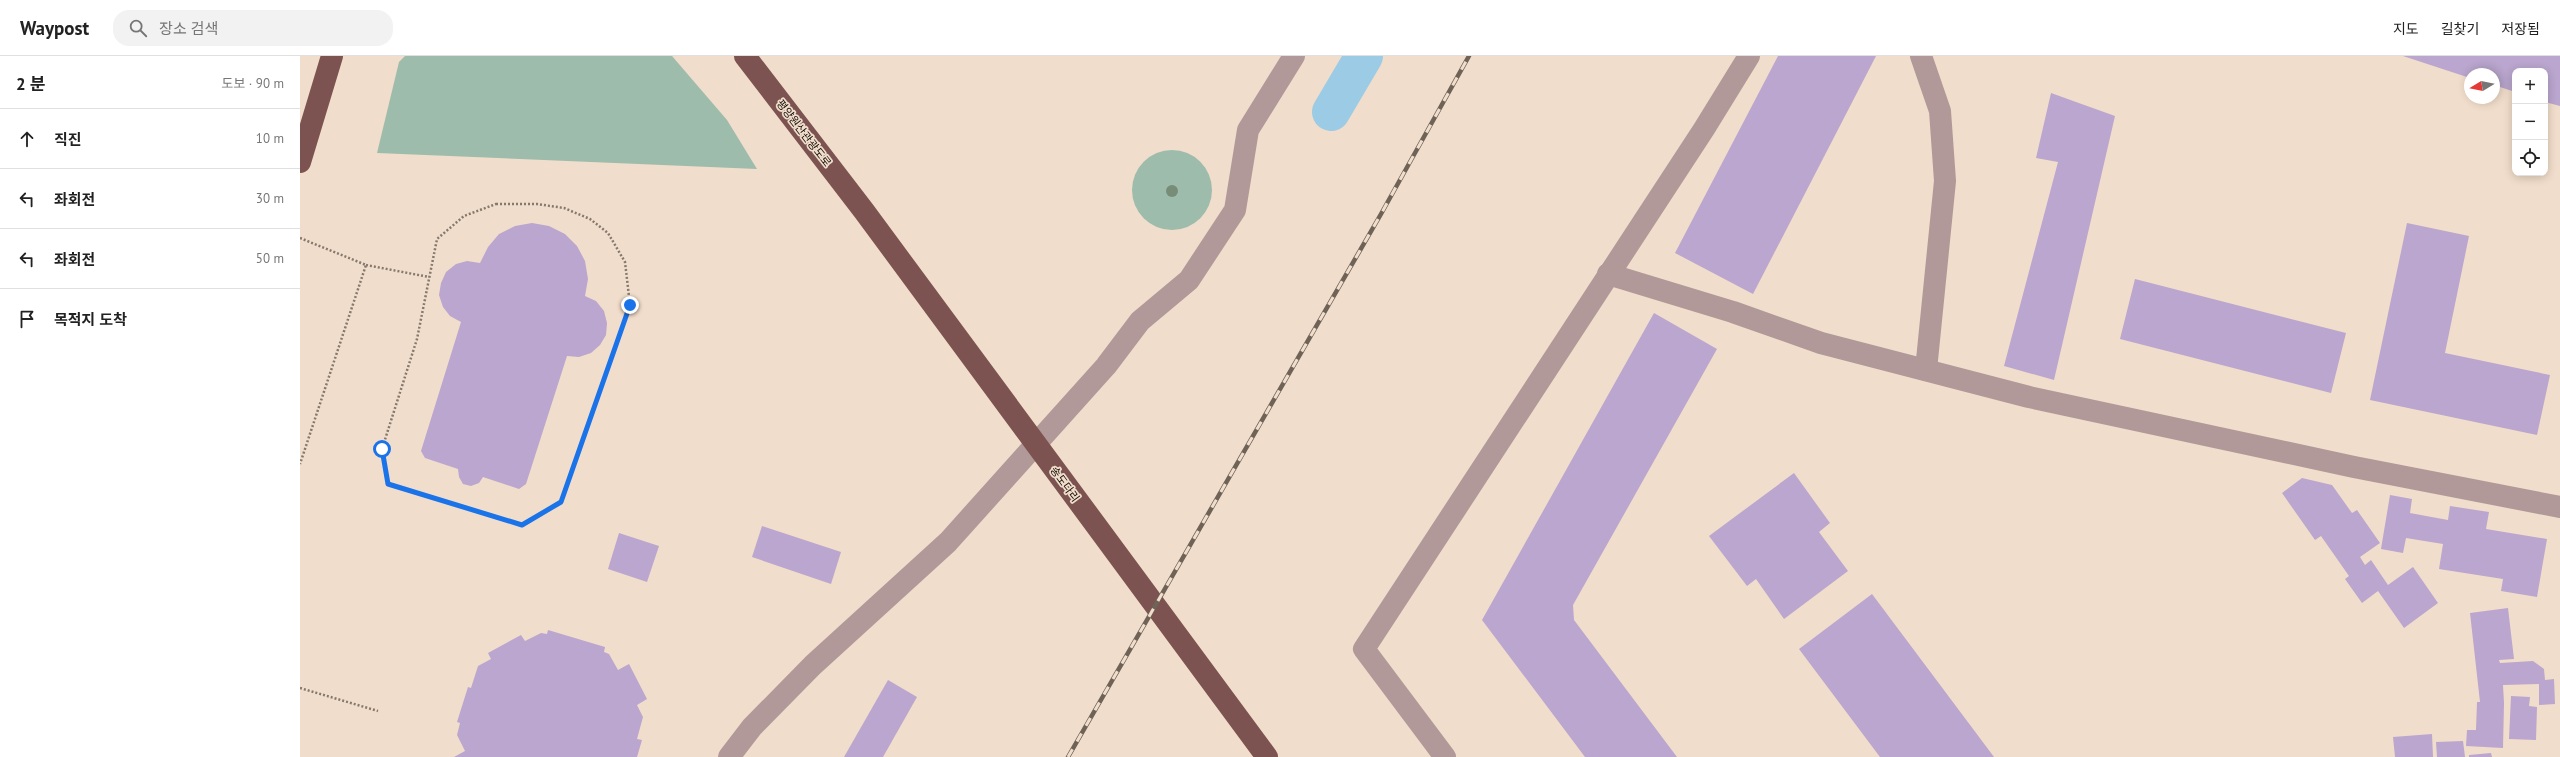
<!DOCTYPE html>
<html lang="ko">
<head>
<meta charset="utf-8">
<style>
	:root { --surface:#fff; --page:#f2f2f2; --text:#222; --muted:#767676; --line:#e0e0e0 }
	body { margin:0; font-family:"PT Sans","Noto Sans KR",sans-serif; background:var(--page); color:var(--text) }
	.controls { position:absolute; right:12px; top:12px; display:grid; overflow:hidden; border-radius:8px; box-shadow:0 2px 10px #0003 }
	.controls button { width:36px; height:36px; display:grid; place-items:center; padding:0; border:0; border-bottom:1px solid var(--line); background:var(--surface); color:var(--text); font:20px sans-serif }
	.compass { position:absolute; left:2164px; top:12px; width:36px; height:36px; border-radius:50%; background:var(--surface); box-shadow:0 2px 10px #0003; rotate:260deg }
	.stop { position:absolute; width:12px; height:12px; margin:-9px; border:3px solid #1a73e8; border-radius:50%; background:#fff }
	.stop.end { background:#1a73e8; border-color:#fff; box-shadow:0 1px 4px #0008 }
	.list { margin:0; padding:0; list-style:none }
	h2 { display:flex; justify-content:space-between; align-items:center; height:52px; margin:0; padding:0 16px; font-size:17px }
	h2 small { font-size:13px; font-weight:400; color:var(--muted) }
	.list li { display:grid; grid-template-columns:26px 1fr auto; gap:12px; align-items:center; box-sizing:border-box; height:60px; padding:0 16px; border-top:1px solid var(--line) }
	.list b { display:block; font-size:15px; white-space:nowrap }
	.list em { font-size:13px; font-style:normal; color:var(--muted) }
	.icon { flex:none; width:22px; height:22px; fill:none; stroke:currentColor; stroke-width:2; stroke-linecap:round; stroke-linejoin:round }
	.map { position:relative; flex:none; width:2260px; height:701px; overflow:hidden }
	header { display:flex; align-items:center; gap:24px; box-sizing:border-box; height:56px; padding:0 20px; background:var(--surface); border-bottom:1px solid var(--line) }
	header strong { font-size:19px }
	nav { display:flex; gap:22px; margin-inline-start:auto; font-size:14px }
	.search { width:280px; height:36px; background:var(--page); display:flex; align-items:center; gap:10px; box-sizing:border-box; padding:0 14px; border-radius:16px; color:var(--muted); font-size:15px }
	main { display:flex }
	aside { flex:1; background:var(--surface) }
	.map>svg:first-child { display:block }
	.green { fill:#9ebcab }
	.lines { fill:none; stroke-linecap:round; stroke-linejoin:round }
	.canal { stroke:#9ccce5; stroke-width:38 }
	.building { fill:#baa6ce }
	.path { stroke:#85786c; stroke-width:2.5; stroke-dasharray:2 2; stroke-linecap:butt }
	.minor { stroke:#b09998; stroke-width:22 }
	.tertiary { stroke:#b09998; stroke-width:22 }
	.trunk { stroke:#7c5350; stroke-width:22 }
	.rail-casing { stroke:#6f6358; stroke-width:4.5 }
	.rail { stroke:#f1ddcb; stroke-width:3; stroke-dasharray:9; stroke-linecap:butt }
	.tree { fill:#778d78 }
	.route { stroke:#1a73e8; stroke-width:5 }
	.labels { text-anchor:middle; stroke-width:3.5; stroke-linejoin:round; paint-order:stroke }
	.street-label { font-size:11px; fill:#130d07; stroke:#f1ddcb }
</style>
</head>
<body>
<header>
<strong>Waypost</strong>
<div class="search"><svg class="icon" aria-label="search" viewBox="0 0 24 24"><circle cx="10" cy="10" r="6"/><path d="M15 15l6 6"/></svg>장소 검색</div>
<nav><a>지도</a><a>길찾기</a><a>저장됨</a></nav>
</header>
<main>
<aside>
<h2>2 분<small>도보 · 90 m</small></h2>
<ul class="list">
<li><svg class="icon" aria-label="ahead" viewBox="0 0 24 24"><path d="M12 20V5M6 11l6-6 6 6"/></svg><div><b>직진</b></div><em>10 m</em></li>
<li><svg class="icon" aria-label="left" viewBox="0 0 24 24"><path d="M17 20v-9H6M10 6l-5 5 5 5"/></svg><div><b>좌회전</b></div><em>30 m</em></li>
<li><svg class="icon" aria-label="left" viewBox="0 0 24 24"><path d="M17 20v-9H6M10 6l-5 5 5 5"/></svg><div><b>좌회전</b></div><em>50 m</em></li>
<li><svg class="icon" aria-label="arrive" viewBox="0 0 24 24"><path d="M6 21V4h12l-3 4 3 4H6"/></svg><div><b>목적지 도착</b></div></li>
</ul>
</aside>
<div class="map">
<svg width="2260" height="701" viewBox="0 0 2260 701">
	<rect width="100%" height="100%" fill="#f1ddcb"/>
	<g class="green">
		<polygon points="105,0 372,0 427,64 457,113 77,97 99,6"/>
		<circle cx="872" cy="134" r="40"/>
	</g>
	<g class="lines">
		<polyline class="canal" points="1031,56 1064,0"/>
	</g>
	<g class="building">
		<polygon points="1478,0 1576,0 1453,238 1375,197"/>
		<polygon points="2103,0 2260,0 2260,50 2245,46 2245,15 2215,15 2215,36 2194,29 2194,18 2170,18 2170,22"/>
		<polygon points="1751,37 1815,60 1754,324 1704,310 1758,106 1736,102"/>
		<polygon points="232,167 249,170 265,178 277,190 285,205 288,223 285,240 296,245 304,255 307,267 306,279 300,289 291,297 279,301 267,300 226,428 219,433 183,421 179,427 171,430 163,428 159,421 158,413 125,402 121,395 161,266 150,260 143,251 139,239 141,227 146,216 156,208 167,205 180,207 188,191 199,178 215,170"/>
		<polygon points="2107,167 2169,180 2145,297 2250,319 2237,379 2070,344"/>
		<polygon points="1835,223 2046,277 2031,337 1820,283"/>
		<polygon points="1354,257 1417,293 1273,549 1274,564 1377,701 1285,701 1182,564"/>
		<polygon points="1494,417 1530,467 1519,476 1548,515 1484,563 1456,523 1447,530 1409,480"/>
		<polygon points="2002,422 2032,429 2052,457 2057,454 2080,487 2060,501 2065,509 2071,504 2088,529 2113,511 2138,547 2104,572 2078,535 2062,547 2045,523 2049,520 2021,480 2015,484 1982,437"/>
		<polygon points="2090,439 2112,443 2110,457 2148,464 2150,450 2189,456 2186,473 2247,483 2237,541 2201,535 2203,523 2139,513 2143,488 2106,482 2103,497 2081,493"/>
		<polygon points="462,470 541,496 531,528 452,501"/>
		<polygon points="319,477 359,490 347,526 308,513"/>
		<polygon points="1572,538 1694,701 1580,701 1499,593"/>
		<polygon points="2208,552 2214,603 2199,604 2200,607 2233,605 2244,613 2245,624 2254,623 2255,648 2239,649 2239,628 2203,629 2204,647 2203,692 2166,690 2167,674 2176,674 2177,646 2180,646 2170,557"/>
		<polygon points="248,574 305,591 304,596 309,598 318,614 329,608 347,643 337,649 343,661 337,683 342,684 337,701 154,701 165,695 157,679 160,667 157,666 168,631 171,632 178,610 191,603 188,597 221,579 225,585 241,577 247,578"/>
		<polygon points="588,624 617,641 583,701 544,701"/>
		<polygon points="2211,640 2230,641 2229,650 2237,651 2236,684 2209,683"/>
		<polygon points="2132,678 2133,701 2095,701 2093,681"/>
		<polygon points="2163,685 2165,701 2137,701 2136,686"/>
		<polygon points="2191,697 2192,701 2169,701 2169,699"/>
	</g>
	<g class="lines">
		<g class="path">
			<polygon points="196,148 237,148 264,152 290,163 308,177 325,206 330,249 261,446 223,469 88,428 82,393 117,283 137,183 164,160"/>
			<polyline points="0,182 66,209 0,408"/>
			<polyline points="66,209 129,221"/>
			<polyline points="0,632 78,655"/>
		</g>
		<g class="minor">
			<polyline points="1621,0 1640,55 1645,125 1626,314"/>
			<polyline points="429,701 452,671 513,609 648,486 806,310 840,265 889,224 935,154 948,74 994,0"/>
			<polyline points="1145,701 1064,593 1404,73 1449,0"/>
		</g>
		<polyline class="tertiary" points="1308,218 1433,256 1521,287 1729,341 2054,411 2260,451"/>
		<g class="trunk">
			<polyline points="445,0 564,155 967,701"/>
			<polyline points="0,106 32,0"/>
		</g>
		<g class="rail-casing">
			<polyline id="rail" points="768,701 1081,158 1169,0"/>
		</g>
		<use href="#rail" class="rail"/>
	</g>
	<circle class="tree" cx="872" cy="135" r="6"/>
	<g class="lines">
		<polyline class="route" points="82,393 88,428 222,469 261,446 330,249"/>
	</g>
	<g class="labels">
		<g class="street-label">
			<text transform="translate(504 77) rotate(52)" y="4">평양원산관광도로</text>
			<text transform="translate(765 428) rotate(54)" y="4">송도다리</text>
		</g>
	</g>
</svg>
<div class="controls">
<button>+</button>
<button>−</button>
<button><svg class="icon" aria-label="locate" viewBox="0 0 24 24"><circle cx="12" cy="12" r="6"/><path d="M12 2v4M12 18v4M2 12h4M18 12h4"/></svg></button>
</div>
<svg class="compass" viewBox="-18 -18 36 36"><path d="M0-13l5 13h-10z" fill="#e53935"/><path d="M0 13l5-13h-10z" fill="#767676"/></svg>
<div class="stop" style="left:82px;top:393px"></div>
<div class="stop end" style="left:330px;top:249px"></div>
</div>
</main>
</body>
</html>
